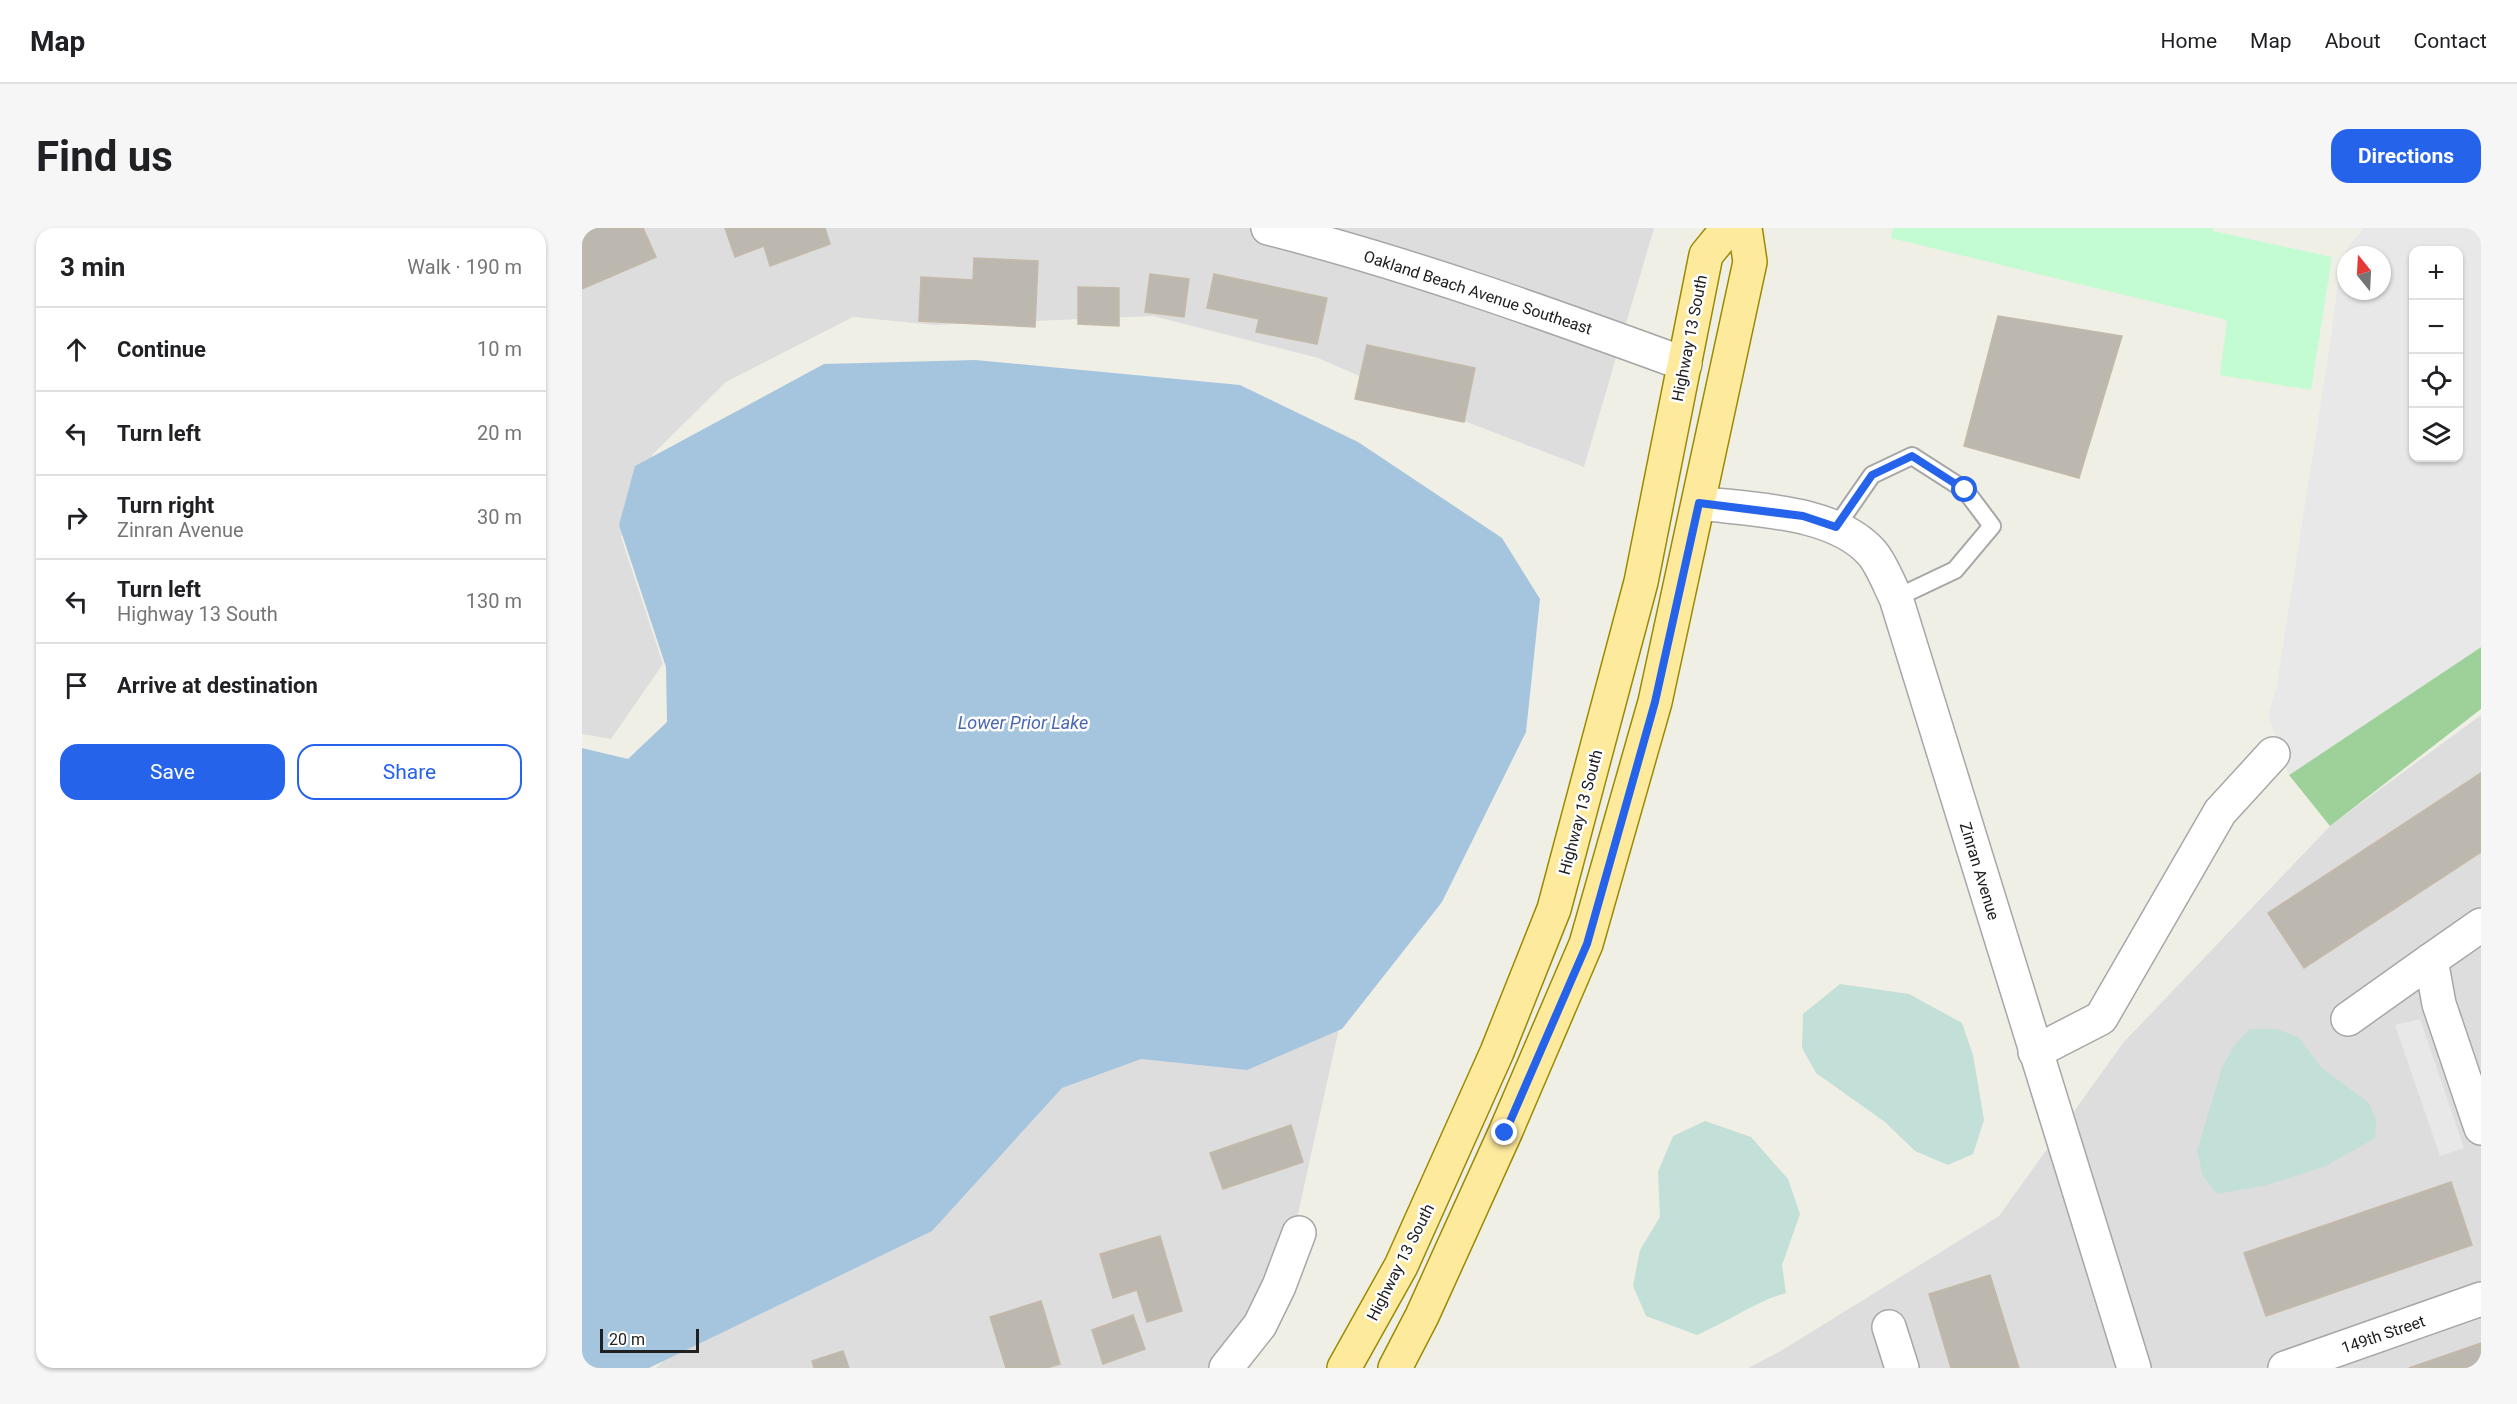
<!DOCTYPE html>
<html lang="en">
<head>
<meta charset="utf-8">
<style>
	:root { --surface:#fff; --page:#f6f6f6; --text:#202124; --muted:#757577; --line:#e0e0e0; --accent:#2563eb }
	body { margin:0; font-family:Roboto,sans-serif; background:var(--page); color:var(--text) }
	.controls { position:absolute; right:18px; top:18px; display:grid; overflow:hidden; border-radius:12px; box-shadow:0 2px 4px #0004 }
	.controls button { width:54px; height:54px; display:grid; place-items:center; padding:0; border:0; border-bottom:2px solid var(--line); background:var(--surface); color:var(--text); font:30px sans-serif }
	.compass { position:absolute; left:1755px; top:18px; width:54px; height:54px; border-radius:50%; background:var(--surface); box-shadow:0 2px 4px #0004; rotate:342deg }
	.scale { position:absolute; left:18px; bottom:15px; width:99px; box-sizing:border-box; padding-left:6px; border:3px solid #202020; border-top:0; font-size:16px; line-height:21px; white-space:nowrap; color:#202020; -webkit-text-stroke:4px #fff; paint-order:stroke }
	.stop { position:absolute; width:18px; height:18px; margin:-14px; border:4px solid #2563eb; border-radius:50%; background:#fff }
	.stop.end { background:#2563eb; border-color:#fff; box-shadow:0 2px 6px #0008 }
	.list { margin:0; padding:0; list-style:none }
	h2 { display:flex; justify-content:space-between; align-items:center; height:78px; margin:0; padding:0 24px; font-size:26px }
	h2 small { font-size:20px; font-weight:400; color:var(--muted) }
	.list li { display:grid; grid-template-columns:39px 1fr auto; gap:18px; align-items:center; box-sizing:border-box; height:84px; padding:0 24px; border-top:2px solid var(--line) }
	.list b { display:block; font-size:22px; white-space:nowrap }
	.list p { margin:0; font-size:20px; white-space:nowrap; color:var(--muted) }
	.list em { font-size:20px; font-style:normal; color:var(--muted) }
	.actions { display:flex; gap:12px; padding:18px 24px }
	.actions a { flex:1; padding:14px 0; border:2px solid var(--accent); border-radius:18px; text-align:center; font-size:21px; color:var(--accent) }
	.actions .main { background:var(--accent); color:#fff }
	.icon { flex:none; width:33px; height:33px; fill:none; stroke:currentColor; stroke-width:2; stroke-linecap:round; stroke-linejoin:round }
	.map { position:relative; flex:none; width:1899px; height:1140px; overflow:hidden; border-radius:18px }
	header { display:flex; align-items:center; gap:36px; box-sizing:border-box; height:84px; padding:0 30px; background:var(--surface); border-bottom:2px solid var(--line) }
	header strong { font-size:28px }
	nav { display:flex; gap:33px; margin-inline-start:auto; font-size:21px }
	.intro { display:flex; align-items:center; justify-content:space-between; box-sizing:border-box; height:144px; padding:0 36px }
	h1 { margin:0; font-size:42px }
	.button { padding:15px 27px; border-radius:18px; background:var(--accent); color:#fff; font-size:21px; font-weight:700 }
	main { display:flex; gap:36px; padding:0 36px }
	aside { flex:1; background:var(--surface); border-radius:18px; box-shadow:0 2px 4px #0004 }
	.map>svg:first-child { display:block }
	.residential { fill:#dedddd }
	.forest { fill:#9ed19a }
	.wetland { fill:#c2dfd8 }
	.park { fill:#c3fbd3 }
	.parking { fill:#e8e8e8; fill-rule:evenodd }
	.water { fill:#a5c5df }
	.building { fill:#bdb8af; stroke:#c3b9a8; stroke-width:1.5 }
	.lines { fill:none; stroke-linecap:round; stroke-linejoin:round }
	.service-casing { stroke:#a7a7a7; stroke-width:20 }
	.minor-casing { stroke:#a7a7a7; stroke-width:36 }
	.primary-casing { stroke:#9b8a00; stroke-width:36 }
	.service { stroke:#fff; stroke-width:16 }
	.minor { stroke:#fff; stroke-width:33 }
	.primary { stroke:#feea9d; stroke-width:33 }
	.route { stroke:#2563eb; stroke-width:8 }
	.labels { text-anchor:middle; stroke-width:5; stroke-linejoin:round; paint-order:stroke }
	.street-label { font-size:16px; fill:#202020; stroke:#fff }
	.water-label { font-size:18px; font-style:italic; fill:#4966b2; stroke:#fff }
</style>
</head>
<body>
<header>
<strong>Map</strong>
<nav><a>Home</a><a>Map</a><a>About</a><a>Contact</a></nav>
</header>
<div class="intro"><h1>Find us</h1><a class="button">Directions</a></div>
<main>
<aside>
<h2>3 min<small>Walk · 190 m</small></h2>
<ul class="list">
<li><svg class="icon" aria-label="ahead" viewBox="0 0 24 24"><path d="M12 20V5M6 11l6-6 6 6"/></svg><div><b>Continue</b></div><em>10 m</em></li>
<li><svg class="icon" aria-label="left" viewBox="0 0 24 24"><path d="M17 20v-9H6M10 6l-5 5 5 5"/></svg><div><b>Turn left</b></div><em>20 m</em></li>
<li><svg class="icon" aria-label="right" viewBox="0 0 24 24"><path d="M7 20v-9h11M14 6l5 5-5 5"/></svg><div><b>Turn right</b><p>Zinran Avenue</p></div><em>30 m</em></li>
<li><svg class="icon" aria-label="left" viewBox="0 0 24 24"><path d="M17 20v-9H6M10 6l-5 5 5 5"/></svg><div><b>Turn left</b><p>Highway 13 South</p></div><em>130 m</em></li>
<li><svg class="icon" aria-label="arrive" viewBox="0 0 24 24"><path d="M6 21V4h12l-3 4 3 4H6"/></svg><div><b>Arrive at destination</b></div></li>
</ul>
<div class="actions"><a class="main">Save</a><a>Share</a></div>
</aside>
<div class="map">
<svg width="1899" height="1140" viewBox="0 0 1899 1140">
	<rect width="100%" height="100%" fill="#f0efe6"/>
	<g class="residential">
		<polygon points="0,0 1072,0 1002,239 872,189 736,130 571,88 353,97 271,89 144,154 71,226 39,309 81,436 29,511 0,506"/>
		<polygon points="1899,487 1899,1140 1166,1140 1197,1124 1417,988 1541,815 1748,598"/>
		<polygon points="763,773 716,986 653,1140 74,1140 127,1087 249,1002 518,836"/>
	</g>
	<polygon class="forest" points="1899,419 1899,481 1748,598 1707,547"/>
	<g class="wetland">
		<polygon points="1258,756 1327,766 1380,795 1391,827 1402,892 1391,926 1366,937 1333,923 1303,894 1234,845 1220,820 1221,786"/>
		<polygon points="1668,801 1694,801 1716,809 1740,840 1787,875 1794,892 1793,910 1744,938 1685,957 1635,966 1621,948 1615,923 1640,840 1651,819"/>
		<path d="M1123,893L1169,909L1206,951L1218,986L1200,1037L1204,1065C1172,1074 1146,1094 1115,1107L1064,1088L1051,1058L1058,1022L1078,989L1076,944L1091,908Z"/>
	</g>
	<polygon class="park" points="1311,0 1631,0 1631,3 1750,29 1729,162 1638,147 1645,92 1309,10"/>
	<g class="parking">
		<path d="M1782,0H1899V419L1707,547L1686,487L1694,462L1749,110L1758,36L1765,20ZM1832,22H1876V230H1832ZM1764,27H1800V63H1764Z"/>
		<polygon points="1838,791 1882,920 1858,928 1813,797"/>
	</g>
	<polygon class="water" points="393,132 658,157 776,214 920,310 958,371 944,504 860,674 760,801 665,842 559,831 480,860 350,1003 67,1140 0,1140 0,520 46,531 85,494 84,439 37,297 53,238 242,136"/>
	<g class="building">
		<polygon points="0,0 61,0 74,29 0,61"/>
		<polygon points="143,0 243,0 248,16 188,38 182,18 153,29"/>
		<polygon points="392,30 456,33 453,99 337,93 339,49 391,52"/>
		<polygon points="568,46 607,51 602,89 563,84"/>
		<polygon points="632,46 745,70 735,116 674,104 677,91 625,80"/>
		<polygon points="496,59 537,60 537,98 496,96"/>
		<polygon points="1416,88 1540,108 1497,250 1382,218"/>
		<polygon points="785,117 893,140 882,194 773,171"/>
		<polygon points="1899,545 1899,624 1722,740 1686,685"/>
		<polygon points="709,897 721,934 641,961 628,925"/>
		<polygon points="1869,954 1890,1017 1684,1088 1662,1025"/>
		<polygon points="578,1008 600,1083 565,1094 555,1062 531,1070 518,1026"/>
		<polygon points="1408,1047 1437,1140 1369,1140 1347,1066"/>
		<polygon points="459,1073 478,1136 465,1140 424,1140 408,1089"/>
		<polygon points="551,1087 563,1121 521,1136 510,1102"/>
		<polygon points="1899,1115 1899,1140 1827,1140"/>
		<polygon points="261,1123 267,1140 232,1140 230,1133"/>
	</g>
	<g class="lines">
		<g class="service-casing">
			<polyline id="service" points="1254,299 1290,247 1330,228 1383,262 1410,298 1373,342 1314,370"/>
		</g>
		<g class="minor-casing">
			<g id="minor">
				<path d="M686,0C828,36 966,86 1103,136"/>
				<path d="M1117,275C1170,282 1252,282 1290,325C1300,337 1307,356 1314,370L1552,1140"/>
				<polyline points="1899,697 1849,732 1857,776 1899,900"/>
				<polyline points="1766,791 1849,732"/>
				<polyline points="1453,824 1519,790 1638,584 1691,526"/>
				<polyline points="1307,1099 1320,1140"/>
				<polyline points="644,1140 678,1097 697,1058 717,1005"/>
				<polyline points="1703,1140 1899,1071"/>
			</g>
		</g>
		<g class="primary-casing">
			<g id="primary">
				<polyline points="762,1140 819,1038 915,824 972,681 1059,354 1124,27 1146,0"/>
				<polyline points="813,1140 840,1088 923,905 1004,716 1073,474 1168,34 1163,0"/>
			</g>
		</g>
		<use href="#service" class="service"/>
		<use href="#minor" class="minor"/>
		<use href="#primary" class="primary"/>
	</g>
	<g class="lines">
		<polyline class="route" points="923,905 1005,716 1073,474 1117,275 1221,288 1254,299 1290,247 1330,228 1383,262"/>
	</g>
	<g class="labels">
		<g class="street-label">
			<text transform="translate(896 64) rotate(18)" y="6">Oakland Beach Avenue Southeast</text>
			<text transform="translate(1107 110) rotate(-79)" y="6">Highway 13 South</text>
			<text transform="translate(998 584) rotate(-75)" y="6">Highway 13 South</text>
			<text transform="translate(1398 643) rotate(73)" y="6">Zinran Avenue</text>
			<text transform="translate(818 1034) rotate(-63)" y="6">Highway 13 South</text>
			<text transform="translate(1801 1106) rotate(-19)" y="6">149th Street</text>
		</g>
		<g class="water-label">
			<text x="441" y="501">Lower Prior Lake</text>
		</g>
	</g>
</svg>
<div class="controls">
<button>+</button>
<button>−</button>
<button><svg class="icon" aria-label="locate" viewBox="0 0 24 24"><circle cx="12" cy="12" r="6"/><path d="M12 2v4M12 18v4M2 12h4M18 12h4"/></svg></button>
<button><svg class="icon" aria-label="layers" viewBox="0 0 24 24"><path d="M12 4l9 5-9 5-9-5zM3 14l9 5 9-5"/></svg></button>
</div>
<svg class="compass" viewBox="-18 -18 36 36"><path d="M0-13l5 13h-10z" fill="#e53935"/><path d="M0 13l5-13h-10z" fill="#757577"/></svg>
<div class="scale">20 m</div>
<div class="stop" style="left:1383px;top:262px"></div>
<div class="stop end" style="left:923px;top:905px"></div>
</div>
</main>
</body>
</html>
